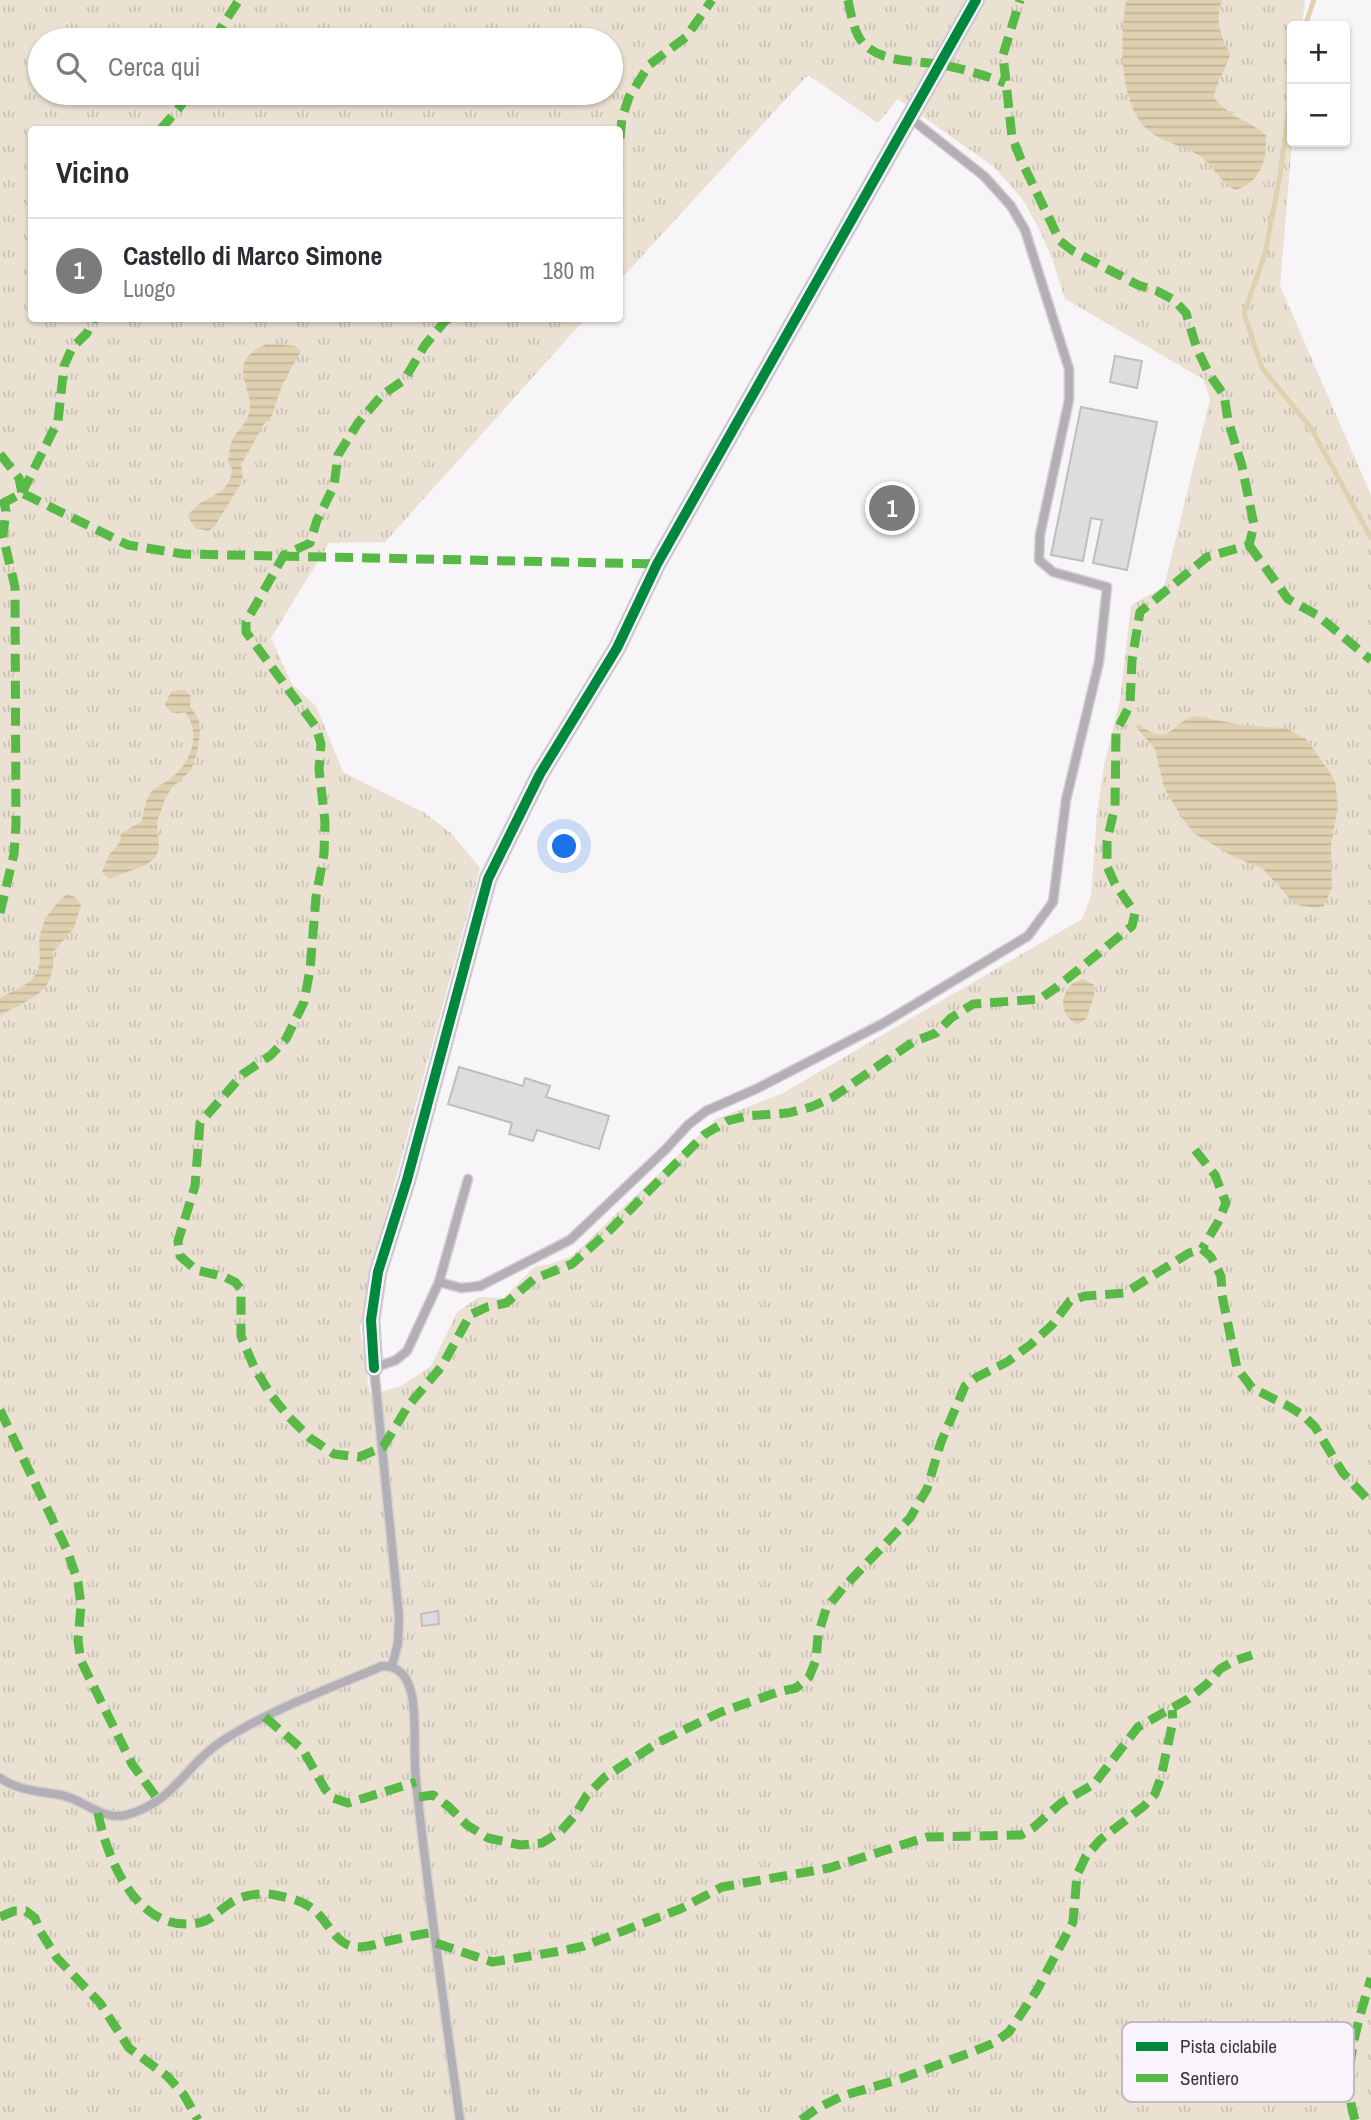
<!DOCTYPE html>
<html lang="it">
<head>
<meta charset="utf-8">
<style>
	:root { --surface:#fff; --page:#f2f2f3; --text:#2b2b33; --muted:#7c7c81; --line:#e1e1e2; --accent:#7c7a7d }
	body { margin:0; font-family:"Archivo Narrow",sans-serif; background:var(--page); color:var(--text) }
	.controls { position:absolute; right:21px; top:21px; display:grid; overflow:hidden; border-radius:7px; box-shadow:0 2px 5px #0004 }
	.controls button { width:63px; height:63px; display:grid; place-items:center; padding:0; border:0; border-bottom:2px solid var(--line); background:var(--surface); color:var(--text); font:35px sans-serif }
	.you { position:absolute; left:565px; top:847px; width:24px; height:24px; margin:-18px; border:5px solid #fff; border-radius:50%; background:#1a73e8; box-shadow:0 0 0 10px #1a73e833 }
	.badge { display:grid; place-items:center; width:46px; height:46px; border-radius:50%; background:var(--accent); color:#fff; font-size:23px; font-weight:700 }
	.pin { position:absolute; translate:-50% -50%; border:4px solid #fff; box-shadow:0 2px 7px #0006 }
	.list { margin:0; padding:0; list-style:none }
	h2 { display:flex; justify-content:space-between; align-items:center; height:91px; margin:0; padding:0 28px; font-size:30px }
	h2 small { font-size:23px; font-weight:400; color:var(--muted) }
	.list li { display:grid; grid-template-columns:46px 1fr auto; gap:21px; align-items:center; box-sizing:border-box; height:105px; padding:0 28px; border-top:2px solid var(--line) }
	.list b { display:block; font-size:26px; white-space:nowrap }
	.list p { margin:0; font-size:23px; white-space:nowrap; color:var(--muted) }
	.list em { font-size:23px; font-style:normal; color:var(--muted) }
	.icon { flex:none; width:38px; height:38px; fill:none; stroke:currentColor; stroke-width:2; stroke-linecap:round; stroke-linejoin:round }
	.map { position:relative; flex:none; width:1371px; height:2120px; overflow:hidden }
	.search { position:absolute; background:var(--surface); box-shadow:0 2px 5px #0004; left:28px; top:28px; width:595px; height:77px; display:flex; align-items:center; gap:18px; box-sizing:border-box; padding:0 24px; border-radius:38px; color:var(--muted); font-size:26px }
	.panel { position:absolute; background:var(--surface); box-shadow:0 2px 5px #0004; left:28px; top:126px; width:595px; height:196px; border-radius:7px }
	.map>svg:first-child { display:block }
	.grass { fill:url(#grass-tufts); fill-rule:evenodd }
	.water { fill:url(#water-rules) }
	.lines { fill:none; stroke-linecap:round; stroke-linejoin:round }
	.stream { stroke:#dfd1b0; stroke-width:5 }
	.building { fill:#dfdcdf; stroke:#bfbdc0; stroke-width:2 }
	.service-casing { stroke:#d2d0d2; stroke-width:11 }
	.minor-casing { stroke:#d2d0d2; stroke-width:19 }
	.service { stroke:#b4afb5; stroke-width:8 }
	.minor { stroke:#b4afb5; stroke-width:16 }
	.quiet { stroke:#58b947; stroke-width:9; stroke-dasharray:18 9; stroke-linecap:butt }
	.cycleway-casing { stroke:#f9f3fb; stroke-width:15 }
	.cycleway { stroke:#00873e; stroke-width:10 }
	.key { fill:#f9f3fb; stroke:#c0bbc1; stroke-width:2 }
	.key-label { font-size:19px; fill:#3a373a }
</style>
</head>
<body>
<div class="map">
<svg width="1371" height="2120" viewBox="0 0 1371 2120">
	<defs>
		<pattern id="grass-tufts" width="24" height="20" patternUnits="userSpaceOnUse" patternTransform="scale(1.75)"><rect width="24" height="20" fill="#eae1d2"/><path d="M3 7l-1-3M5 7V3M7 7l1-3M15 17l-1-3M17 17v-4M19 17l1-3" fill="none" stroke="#c9c2b5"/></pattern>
		<pattern id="water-rules" width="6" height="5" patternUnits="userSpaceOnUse" patternTransform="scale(1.75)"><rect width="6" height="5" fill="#dfd1b0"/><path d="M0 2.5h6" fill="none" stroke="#c0b498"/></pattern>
	</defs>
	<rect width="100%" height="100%" fill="#f8f5f9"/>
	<path class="grass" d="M0,0H1305L1302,26H1292V142L1280,286L1371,495V2120H0ZM40,40H611V93H40ZM808,75L878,123L898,99L994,167L1023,200L1038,227L1053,261L1065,299L1203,379L1210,399L1164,587L1131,605L1120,700L1104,765L1097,814L1091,896L1082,919L781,1094L716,1119L572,1256L550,1264L534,1267L504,1298L479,1297L457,1312L431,1366L401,1386L370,1395L360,1328L373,1263L480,868L452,834L425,813L343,772L316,706L292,684L271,638L329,543L385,542L585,319L32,318V130H620V280Z"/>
	<g class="water">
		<path d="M1126,0H1222C1215,20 1220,35 1230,54C1226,69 1217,81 1214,97C1230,119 1248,119 1266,135C1267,159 1261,182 1236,190C1220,183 1215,167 1201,157C1184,145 1164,144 1148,130C1118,104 1120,36 1126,0Z"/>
		<path d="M267,344L295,346L301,351L283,383L270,420L264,424L241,465L243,476L240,485L214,527L208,531L195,528L188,517C198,494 230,500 232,469L228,463C229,456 229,448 232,441C236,431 246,425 249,413C255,392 230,369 253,352C257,349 261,346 267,344Z"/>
		<path d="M178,690H185L191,696L190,706L199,720L200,734L197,753L191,770L171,789L165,799L157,822L159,848L156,857L146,865L109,879L102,872L109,855L120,842L121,833L141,822C145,812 144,799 152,791C157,786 165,783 170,779C191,763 202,734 185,712C176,715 169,713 165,704L171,692Z"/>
		<path d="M1196,716L1248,726L1285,728L1306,739L1329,771L1335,781L1338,806L1331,846L1332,888L1324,906L1315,908L1298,905L1291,900L1262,868L1234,857L1195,834L1184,821L1164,788L1155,749L1136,727L1138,724C1174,750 1168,721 1196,716Z"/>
		<path d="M67,894L75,897L81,905L74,928L53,952C57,992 31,999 0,1015V998C10,992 26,986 33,978C45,961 37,952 40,935C43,918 55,904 67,894Z"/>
		<path d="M1083,979L1094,985V996L1086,1019L1078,1024C1061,1018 1058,997 1072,984C1075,981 1080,981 1083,979Z"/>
	</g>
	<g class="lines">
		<g class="stream">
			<polyline points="1305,26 1314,0"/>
			<polyline points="1292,84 1280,175 1265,254 1244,313 1262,368 1311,428 1371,538"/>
		</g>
	</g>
	<g class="building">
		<polygon points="1115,356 1142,361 1137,388 1110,382"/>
		<polygon points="1081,407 1157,422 1127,570 1093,563 1102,520 1091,518 1083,561 1051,555"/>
		<polygon points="459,1067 523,1086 525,1078 550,1086 546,1097 609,1116 599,1149 537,1130 533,1141 509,1134 512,1123 448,1104"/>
		<polygon points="438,1611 439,1624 422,1626 421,1614"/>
	</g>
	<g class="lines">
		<g class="service-casing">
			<g id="service">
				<polyline points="439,1282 461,1288 480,1286 570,1240 665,1150 688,1125 706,1111 756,1089 882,1024 1028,936 1053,902 1066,800 1099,662 1107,587 1053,572 1039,560 1040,535 1069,400 1069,369 1025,230 1011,206 984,176 910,118"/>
				<polyline points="392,1666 398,1643 399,1616 374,1368 396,1360 407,1351 439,1282 468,1179"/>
				<path d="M0,1778C19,1791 39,1791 61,1795C83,1799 102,1821 126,1815C175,1802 184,1766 222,1741C271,1709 329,1689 382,1666C401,1666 408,1678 412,1696C417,1723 413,1753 416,1781C428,1894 444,2007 460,2120"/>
			</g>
		</g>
		<g class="minor-casing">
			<polyline id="minor" points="374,1368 371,1320 378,1272 407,1180 488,879 540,774 617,648 657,564 976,0"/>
		</g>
		<use href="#service" class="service"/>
		<use href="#minor" class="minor"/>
		<g class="quiet">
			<path d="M848,0C851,14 854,35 865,45C886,64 917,60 943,65C964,69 984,75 1005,83"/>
			<polyline points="213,40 239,0"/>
			<polyline points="160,130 179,108 189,93"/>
			<polyline points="620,138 622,118 629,97 649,65 686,37 712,0"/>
			<polyline points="450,318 445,321 425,345 404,380 382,395 358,423 338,455 334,486 317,520 310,543 284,555 246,622 246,632 316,727 321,744 319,769 325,822 324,854 316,897 310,970 304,1002 286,1039 271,1055 243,1074 200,1123 195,1186 178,1241 180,1256 196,1270 225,1277 235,1282 241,1289 241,1336 254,1367 271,1395 289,1417 310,1438 334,1454 359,1457 383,1447 408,1406 442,1366 470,1315 487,1307 506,1303 534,1279 572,1264 611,1229 705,1134 727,1121 747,1116 788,1113 811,1107 833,1097 913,1042 936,1033 951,1018 973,1004 1040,999 1057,987 1132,926 1135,913 1115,884 1107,866 1107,841 1115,806 1116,732 1130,705 1132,660 1140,612 1207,557 1249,545 1254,525 1242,466 1228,420 1224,395 1209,374 1197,349 1186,313 1174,300 1157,291 1138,285 1073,251 1060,241 1022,162 1012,137 1003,55 1020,0"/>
			<polyline points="0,454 19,478 22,493"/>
			<polyline points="22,493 58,421 64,366 72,348 87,333 94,318"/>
			<polyline points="0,505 22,493 128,545 183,554 657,564"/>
			<polyline points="1249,545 1288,599 1317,615 1371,660"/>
			<polyline points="0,913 14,854 16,825 15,587 3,536 6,511 4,502"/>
			<polyline points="1195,1150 1215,1175 1226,1203 1218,1222 1202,1249"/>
			<polyline points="0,1410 67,1550 78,1582 81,1605 78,1641 81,1661 132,1764 159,1801"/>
			<polyline points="265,1717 303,1750 325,1789 333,1798 348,1803 416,1782"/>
			<polyline points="419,1797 433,1795 448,1806 467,1825 488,1838 520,1845 542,1843 560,1832 575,1815 587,1795 605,1777 659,1742 721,1712 778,1692 796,1688 809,1677 816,1660 818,1635 826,1609 843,1588 910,1518 927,1489 941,1442 965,1386 977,1377 1007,1362 1030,1345 1052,1325 1070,1301 1085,1296 1125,1293 1189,1253 1202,1249 1211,1257 1221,1276 1222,1295 1237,1368 1252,1388 1288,1406 1304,1416 1315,1427 1343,1473 1371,1503"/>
			<path d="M98,1813C107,1859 137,1934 198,1923C211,1921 218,1911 229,1904C241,1895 260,1892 275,1895C286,1897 300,1900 310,1907C327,1917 334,1946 357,1947C368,1948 382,1942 393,1940C407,1937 421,1934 435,1932"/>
			<polyline points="0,1917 14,1911 26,1911 35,1918 40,1931 57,1958 100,2003 129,2048 167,2076 184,2095 198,2120"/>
			<polyline points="436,1943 492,1962 555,1952 584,1946 680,1909 722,1887 829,1868 927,1837 1021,1835 1033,1828 1061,1803 1094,1784 1138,1727 1188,1699 1207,1684 1220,1669 1234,1661 1252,1655"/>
			<polyline points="801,2120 816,2109 842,2096 900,2079 972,2052 994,2043 1009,2032 1037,1990 1073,1922 1077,1875 1086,1856 1100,1840 1144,1806 1155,1794 1161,1777 1173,1721 1172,1710"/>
			<path d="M1355,2120C1340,2074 1358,2023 1371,1978"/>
		</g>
		<g class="cycleway-casing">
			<polyline id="cycleway" points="374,1368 371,1320 378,1272 407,1180 488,879 540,774 617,648 657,564 976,0"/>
		</g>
		<use href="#cycleway" class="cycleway"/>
	</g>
	<rect x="1122" y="2022" width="232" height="80" rx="10" class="key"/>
	<rect x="1136" y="2042" width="32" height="9" fill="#00873e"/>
	<rect x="1136" y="2074" width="32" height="8" fill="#58b947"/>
	<g class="key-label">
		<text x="1180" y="2053">Pista ciclabile</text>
		<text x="1180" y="2085">Sentiero</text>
	</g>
</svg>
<div class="controls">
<button>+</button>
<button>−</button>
</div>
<div class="you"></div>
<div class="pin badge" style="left:892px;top:508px">1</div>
<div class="search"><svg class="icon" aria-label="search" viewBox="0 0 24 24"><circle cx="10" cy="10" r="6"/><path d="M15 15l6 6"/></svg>Cerca qui</div>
<section class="panel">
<h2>Vicino<small></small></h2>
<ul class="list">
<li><span class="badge">1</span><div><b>Castello di Marco Simone</b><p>Luogo</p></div><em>180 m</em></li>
</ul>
</section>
</div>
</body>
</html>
